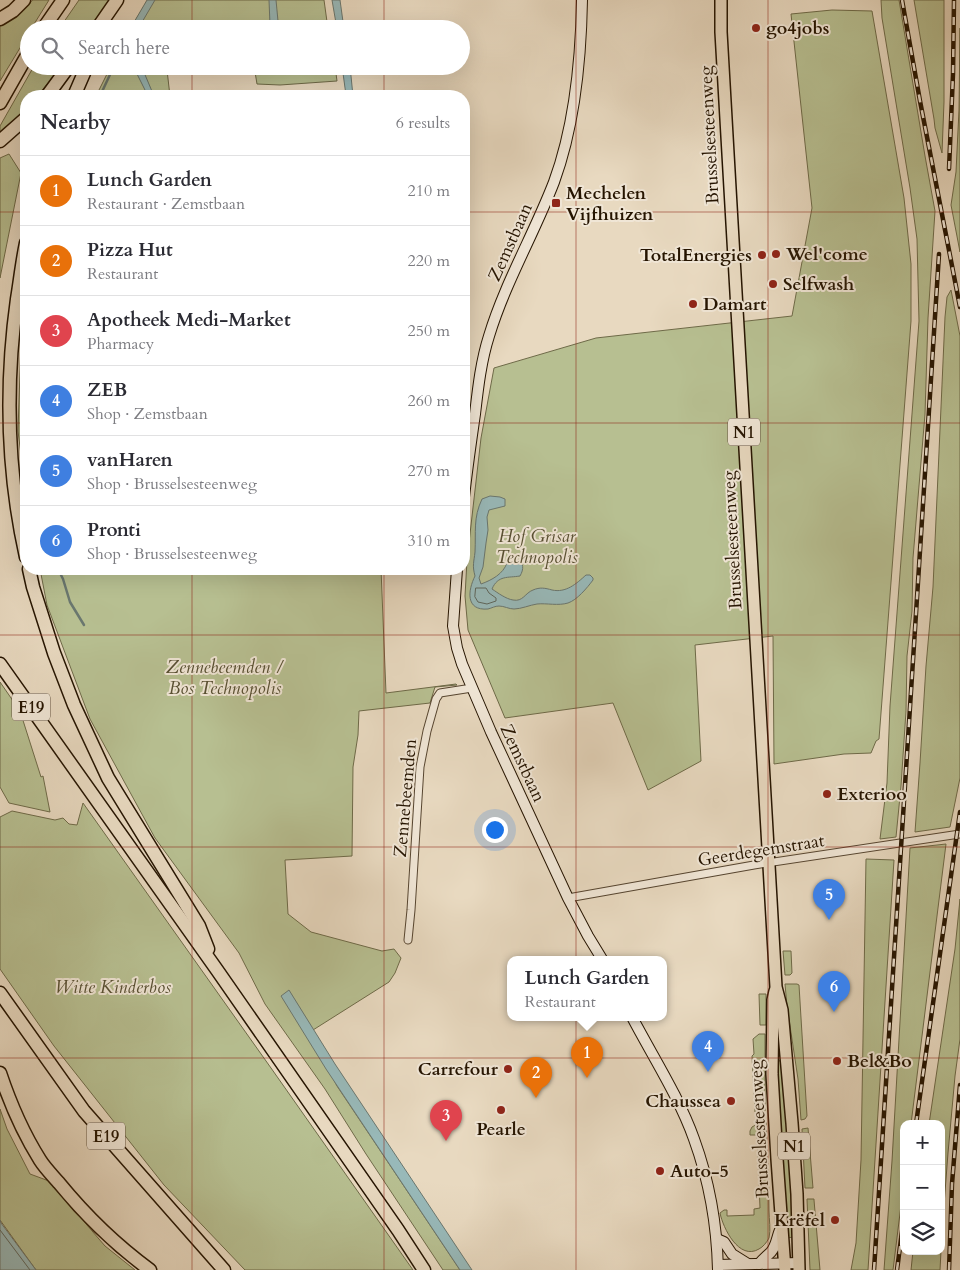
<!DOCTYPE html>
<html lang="en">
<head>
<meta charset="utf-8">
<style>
	:root { --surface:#fff; --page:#f2f2f3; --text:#2b2b33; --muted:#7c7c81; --line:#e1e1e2; --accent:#b45309 }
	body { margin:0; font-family:Cardo,serif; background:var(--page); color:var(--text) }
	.controls { position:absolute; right:15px; bottom:15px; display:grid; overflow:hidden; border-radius:10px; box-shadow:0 5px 20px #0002 }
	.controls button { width:45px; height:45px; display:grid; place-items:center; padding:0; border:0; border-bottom:1px solid var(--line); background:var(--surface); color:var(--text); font:25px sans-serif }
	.you { position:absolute; left:494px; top:829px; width:18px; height:18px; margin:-12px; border:4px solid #fff; border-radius:50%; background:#1a73e8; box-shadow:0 0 0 8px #1a73e833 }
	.badge { display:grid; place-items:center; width:32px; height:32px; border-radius:50%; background:var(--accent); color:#fff; font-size:16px; font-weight:700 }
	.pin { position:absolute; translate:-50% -41px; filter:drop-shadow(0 1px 2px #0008) }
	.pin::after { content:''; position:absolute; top:26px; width:18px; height:15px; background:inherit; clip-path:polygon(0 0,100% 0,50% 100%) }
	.popup { position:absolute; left:507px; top:956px; width:160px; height:65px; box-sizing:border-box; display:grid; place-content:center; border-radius:10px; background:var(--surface); filter:drop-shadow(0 1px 4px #0005); font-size:16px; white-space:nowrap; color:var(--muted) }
	.popup b { font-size:19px; color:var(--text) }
	.popup::after { content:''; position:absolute; left:50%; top:100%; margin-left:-10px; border:10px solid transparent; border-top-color:var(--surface) }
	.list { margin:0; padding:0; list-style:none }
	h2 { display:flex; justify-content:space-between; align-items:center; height:65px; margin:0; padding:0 20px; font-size:21px }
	h2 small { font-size:16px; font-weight:400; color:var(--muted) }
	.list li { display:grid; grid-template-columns:32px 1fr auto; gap:15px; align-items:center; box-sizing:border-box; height:70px; padding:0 20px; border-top:1px solid var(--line) }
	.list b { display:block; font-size:19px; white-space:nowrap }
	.list p { margin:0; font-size:16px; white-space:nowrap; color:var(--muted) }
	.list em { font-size:16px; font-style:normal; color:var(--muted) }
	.icon { flex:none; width:28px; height:28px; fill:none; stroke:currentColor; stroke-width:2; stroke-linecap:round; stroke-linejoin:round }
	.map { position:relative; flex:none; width:960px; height:1270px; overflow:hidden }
	.search { position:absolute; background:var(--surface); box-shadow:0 5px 20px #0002; left:20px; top:20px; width:450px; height:55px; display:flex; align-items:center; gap:12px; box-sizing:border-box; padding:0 18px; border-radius:28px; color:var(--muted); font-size:19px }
	.panel { position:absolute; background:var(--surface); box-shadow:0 5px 20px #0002; left:20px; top:90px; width:450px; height:485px; border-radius:20px }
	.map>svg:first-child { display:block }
	.green { fill:#b7bf91; stroke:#6e6a48 }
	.water { fill:#98b9b9; stroke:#6a776f }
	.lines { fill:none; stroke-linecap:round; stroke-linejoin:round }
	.shore { stroke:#5e665c; stroke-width:1 }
	.stream { stroke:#6a776f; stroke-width:2.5 }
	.street-casing { stroke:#564530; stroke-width:9 }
	.secondary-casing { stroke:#251400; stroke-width:12 }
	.primary-casing { stroke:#251400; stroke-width:14 }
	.highway-casing { stroke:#251400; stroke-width:15 }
	.street { stroke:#f0e6d6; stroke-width:7 }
	.secondary { stroke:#f0e6d6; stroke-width:10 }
	.primary { stroke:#e8d9c0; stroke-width:11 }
	.highway { stroke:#e8d9c0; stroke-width:12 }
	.rail-casing { stroke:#251400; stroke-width:4.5 }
	.rail { stroke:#f0e6d6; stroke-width:2.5; stroke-dasharray:8; stroke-linecap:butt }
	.grid { fill:none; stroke:#8f2418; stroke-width:1; stroke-opacity:0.55 }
	.poi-dot { fill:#8f2418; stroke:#f0e6d6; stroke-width:2 }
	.labels { text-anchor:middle; stroke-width:4; stroke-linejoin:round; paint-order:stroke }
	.shield { fill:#f0e6d6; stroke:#625340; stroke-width:1 }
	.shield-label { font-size:16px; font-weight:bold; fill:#251400 }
	.poi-label { font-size:18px; font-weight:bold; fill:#251400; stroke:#f0e6d6; text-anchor:start }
	.street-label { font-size:18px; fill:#251400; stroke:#f0e6d6 }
	.park-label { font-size:18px; font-style:italic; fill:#585033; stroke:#f0e6d6 }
</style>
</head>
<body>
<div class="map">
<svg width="960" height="1270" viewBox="0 0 960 1270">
	<rect width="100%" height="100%" fill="#e8d9c0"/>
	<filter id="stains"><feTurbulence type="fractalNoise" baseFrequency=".004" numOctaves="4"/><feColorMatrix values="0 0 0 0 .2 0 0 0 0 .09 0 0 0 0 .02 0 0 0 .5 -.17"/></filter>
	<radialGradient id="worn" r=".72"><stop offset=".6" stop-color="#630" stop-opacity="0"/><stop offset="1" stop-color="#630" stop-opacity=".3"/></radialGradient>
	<g class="green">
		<polygon points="33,0 49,0 31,29 29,29 29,33 0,81 0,26"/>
		<polygon points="79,0 112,0 92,29 59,29"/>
		<polygon points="148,0 324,0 328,29 130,29"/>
		<polygon points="881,0 899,0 925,156 935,211 928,318 925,414 913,558 912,611 907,656 906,711 901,786 896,837 880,839 887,783 890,706 919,321 917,239 910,188 882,18"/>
		<polygon points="914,0 944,0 944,102 942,153 935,128 934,119"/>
		<polygon points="832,10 872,11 904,198 911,264 911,321 879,739 876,741 871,753 844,754 774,764 773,636 695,645 701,761 648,790 613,703 505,718 468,630 465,596 467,560 481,438 494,368 596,338 792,316 812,208 791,14"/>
		<polygon points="960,28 960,252 951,205 956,172 959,110"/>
		<polygon points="34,66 63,66 37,96 26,96 26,109 0,133 0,126"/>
		<polygon points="111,66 214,66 167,70 170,96 96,96"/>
		<polygon points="254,66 335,66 337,81 280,85 257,84"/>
		<polygon points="9,154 21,173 0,278 0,158"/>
		<polygon points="951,290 960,336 960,778 950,827 915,832 920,763 926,666 933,587 945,317 947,297"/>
		<polygon points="26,320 26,495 18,431 21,342"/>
		<polygon points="40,569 381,569 386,693 456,684 457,685 435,687 430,703 359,711 358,735 353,767 352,856 285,860 288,914 311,932 382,951 394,949 401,958 395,973 389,982 313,1030 289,991 337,1086 460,1270 443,1270 366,1154 325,1089 265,1004 239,953 155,838 90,719 47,605"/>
		<polygon points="0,682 20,711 41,777 43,776 50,812 9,803 0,787"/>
		<polygon points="83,803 271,1068 413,1270 245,1270 164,1185 54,1046 0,969 0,817 12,811 55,820 63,818 69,824 77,825"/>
		<polygon points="946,844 911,1124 904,1124 904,1181 893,1270 884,1270 892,1161 910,848"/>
		<polygon points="866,859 894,860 868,1270 851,1270 856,1243 861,1160"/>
		<polygon points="960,899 960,1039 955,1076 948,1153 943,1218 941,1248 941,1124 929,1124 955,949"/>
		<polygon points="783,951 791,951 792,973 790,975 785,975"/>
		<polygon points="785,984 797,984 799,985 807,1116 805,1119 801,1120 798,1079 787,1006"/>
		<polygon points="759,994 766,994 766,1025 760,1025"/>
		<polygon points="759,1034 765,1034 765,1111 755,1112 752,1056 754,1054 753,1039"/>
		<polygon points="780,1060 782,1061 787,1116 794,1237 786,1238 778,1091 778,1063"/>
		<polygon points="0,1109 7,1129 30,1174 49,1181 105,1246 135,1270 36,1270 0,1220"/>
		<path d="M761,1122H766C767,1152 769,1181 769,1211C769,1219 771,1230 769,1238C767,1242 763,1247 759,1249C739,1261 723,1228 720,1213L724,1210H727V1216L754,1215V1209L760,1208L757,1135H750V1131L752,1127Z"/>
		<polygon points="808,1128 813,1188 805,1188 802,1129"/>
		<polygon points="807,1199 814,1199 814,1200 820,1270 810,1270"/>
		<polygon points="913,1251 941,1251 940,1270 911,1270"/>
	</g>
	<g class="water">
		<polygon points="147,0 155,0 138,29 130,29"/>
		<polygon points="269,0 276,0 278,21 282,26 282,29 273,29 270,25"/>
		<polygon points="332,0 340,0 344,29 337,29"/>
		<polygon points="133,66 168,66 143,70 154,96 148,96"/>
		<polygon points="342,66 350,66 353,96 346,95"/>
		<path d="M490,496L500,497L505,499V506L489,510L487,517L488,530L486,543L483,567L479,578L481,584C492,580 503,574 507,563L517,559C524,563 524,569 520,576C508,578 498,575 492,589C498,593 506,599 513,600C523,602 525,593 533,590C540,587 545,588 552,590C566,593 576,584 586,575H590L593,578V580C587,588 577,600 568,603C558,606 547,603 537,604C530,605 521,609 514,609C509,609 504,606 499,606C495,606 492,608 488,609C465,611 468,590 475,576C472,565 474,562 475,552C476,532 473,518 482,499Z"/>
		<polygon points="289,990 335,1064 472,1270 460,1270 326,1069 281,996"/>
		<polygon points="0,1220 1,1223 36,1270 0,1270"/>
	</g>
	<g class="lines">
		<g class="shore">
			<polygon points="476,588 486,588 489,593 496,598 496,601 487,604 478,602 475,597"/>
			<polyline points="0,1230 30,1270"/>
		</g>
		<g class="stream">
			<polyline points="100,96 114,66"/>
			<polyline points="58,569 63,579 70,602 84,625"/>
		</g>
		<g class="street-casing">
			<g id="street">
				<polyline points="568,898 754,865 960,834"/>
				<polyline points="408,940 411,910 420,767 427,731 436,699 440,693 472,688"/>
			</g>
		</g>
		<g class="secondary-casing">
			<g id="secondary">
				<path d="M464,497C467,469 471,442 475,414C478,388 481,361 489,336C505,283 534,234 554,182C575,125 581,61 582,0"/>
				<polyline points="457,569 453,626 457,648 462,664 491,732 568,898 588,936 602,959"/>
				<path d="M632,1017C653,1057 679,1097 694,1139C710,1183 717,1224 718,1270"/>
				<polyline points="717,1239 724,1242 732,1254 748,1264"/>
				<path d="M759,1264C763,1259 767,1256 771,1252C777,1245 777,1235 781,1228"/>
				<polyline points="718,1265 799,1263"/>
			</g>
		</g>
		<g class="primary-casing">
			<g id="primary">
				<polyline points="721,0 721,32 776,987 782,1010 792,1123 797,1194 799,1270"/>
				<polyline points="775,991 773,1000 772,1074 777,1159 785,1270"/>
			</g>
		</g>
		<g class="highway-casing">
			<g id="highway">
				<polyline points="0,19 13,11 24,0"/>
				<polyline points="43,29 63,0"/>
				<polyline points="97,29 117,0"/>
				<polyline points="47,96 69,66"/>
				<polyline points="74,96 87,66"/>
				<polyline points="0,103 29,52"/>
				<polyline points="0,141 26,118"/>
				<path d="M26,243C22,262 20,281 17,299C5,385 7,472 26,557"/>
				<polyline points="29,569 33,587 54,653 74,705 108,778 199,926 208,949"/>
				<polyline points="0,664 217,970 398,1230 424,1270"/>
				<polyline points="0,993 84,1111 224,1270"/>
				<path d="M0,1073C10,1103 23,1133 40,1160C45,1168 53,1176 59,1183C86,1216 116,1245 150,1270"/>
			</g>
		</g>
		<use href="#street" class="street"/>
		<use href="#secondary" class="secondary"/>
		<use href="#primary" class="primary"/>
		<use href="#highway" class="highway"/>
		<g class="rail-casing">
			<g id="rail">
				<polyline points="902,0 920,101 960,307"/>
				<polyline points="949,169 953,74 954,0"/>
				<polyline points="916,1124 960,812"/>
				<polyline points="874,1270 939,254"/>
				<polyline points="897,1270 904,1216"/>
				<polyline points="949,1270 952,1184 960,1085"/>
			</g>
		</g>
		<use href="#rail" class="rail"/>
	</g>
	<path class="grid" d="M192,0V29M384,0V29M576,0V1270M768,0V1270M192,66V96M384,66V96M0,212H26M464,212H960M0,423H26M464,423H960M192,569V1270M384,569V1270M0,635H960M0,847H960M0,1058H960"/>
	<g class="poi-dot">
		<circle cx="756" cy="28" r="5"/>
		<rect x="551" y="198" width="10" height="10" rx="2.5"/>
		<circle cx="776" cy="254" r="5"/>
		<circle cx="762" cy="255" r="5"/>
		<circle cx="773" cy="284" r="5"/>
		<circle cx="693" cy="304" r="5"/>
		<circle cx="827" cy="794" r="5"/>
		<circle cx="837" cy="1061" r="5"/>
		<circle cx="508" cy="1069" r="5"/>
		<circle cx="731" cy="1101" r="5"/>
		<circle cx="501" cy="1110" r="5"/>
		<circle cx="660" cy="1171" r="5"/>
		<circle cx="835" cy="1220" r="5"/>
	</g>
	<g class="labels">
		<g class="shield">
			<rect x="728" y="418.5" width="32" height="27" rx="4"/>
			<rect x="12" y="693.5" width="38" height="27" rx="4"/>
			<rect x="87" y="1122.5" width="38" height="27" rx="4"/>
			<rect x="778" y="1132.5" width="32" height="27" rx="4"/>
		</g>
		<g class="shield-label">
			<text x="744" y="438">N1</text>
			<text x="31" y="713">E19</text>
			<text x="106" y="1142">E19</text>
			<text x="794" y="1152">N1</text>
		</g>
		<g class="poi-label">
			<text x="766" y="34">go4jobs</text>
			<text x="566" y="199">Mechelen<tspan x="566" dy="21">Vijfhuizen</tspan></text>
			<text x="786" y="260">Wel'come</text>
			<text x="752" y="261" text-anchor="end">TotalEnergies</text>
			<text x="783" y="290">Selfwash</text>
			<text x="703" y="310">Damart</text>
			<text x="837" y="800">Exterioo</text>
			<text x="847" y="1067">Bel&amp;Bo</text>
			<text x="498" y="1075" text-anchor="end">Carrefour</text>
			<text x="721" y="1107" text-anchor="end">Chaussea</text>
			<text x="501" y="1135" text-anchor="middle">Pearle</text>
			<text x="670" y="1177">Auto-5</text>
			<text x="825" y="1226" text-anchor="end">Krëfel</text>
		</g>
		<g class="street-label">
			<text transform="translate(709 135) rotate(-93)" y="6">Brusselsesteenweg</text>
			<text transform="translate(510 242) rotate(-66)" y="6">Zemstbaan</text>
			<text transform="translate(732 540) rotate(-93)" y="6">Brusselsesteenweg</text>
			<text transform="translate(523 763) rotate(65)" y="6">Zemstbaan</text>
			<text transform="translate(405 798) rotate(-85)" y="6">Zennebeemden</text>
			<text transform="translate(761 850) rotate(-9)" y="6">Geerdegemstraat</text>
			<text transform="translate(759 1129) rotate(-93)" y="6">Brusselsesteenweg</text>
		</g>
		<g class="park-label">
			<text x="537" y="542">Hof Grisar<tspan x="537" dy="21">Technopolis</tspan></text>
			<text x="225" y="673">Zennebeemden /<tspan x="225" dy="21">Bos Technopolis</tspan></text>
			<text x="113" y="993">Witte Kinderbos</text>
		</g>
	</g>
	<rect width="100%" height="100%" filter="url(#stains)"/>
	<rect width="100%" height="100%" fill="url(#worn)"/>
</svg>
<div class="controls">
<button>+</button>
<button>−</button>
<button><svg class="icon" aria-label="layers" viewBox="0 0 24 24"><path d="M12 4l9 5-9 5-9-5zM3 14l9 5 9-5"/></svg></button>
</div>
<div class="you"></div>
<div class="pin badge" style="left:587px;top:1078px;background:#e8710a">1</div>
<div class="popup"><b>Lunch Garden</b>Restaurant</div>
<div class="pin badge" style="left:536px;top:1098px;background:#e8710a">2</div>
<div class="pin badge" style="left:446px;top:1141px;background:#e0444e">3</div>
<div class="pin badge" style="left:708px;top:1072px;background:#3f7fe0">4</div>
<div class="pin badge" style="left:829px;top:920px;background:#3f7fe0">5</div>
<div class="pin badge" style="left:834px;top:1012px;background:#3f7fe0">6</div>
<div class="search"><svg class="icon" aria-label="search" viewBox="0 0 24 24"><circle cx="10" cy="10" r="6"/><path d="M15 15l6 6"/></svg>Search here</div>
<section class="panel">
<h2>Nearby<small>6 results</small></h2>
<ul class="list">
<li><span class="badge" style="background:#e8710a">1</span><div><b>Lunch Garden</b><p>Restaurant · Zemstbaan</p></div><em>210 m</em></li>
<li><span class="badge" style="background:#e8710a">2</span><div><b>Pizza Hut</b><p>Restaurant</p></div><em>220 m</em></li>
<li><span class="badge" style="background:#e0444e">3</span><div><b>Apotheek Medi-Market</b><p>Pharmacy</p></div><em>250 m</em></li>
<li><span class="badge" style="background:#3f7fe0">4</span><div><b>ZEB</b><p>Shop · Zemstbaan</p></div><em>260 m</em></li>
<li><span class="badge" style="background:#3f7fe0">5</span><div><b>vanHaren</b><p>Shop · Brusselsesteenweg</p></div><em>270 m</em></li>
<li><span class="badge" style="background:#3f7fe0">6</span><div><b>Pronti</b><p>Shop · Brusselsesteenweg</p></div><em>310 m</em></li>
</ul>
</section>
</div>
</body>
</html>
